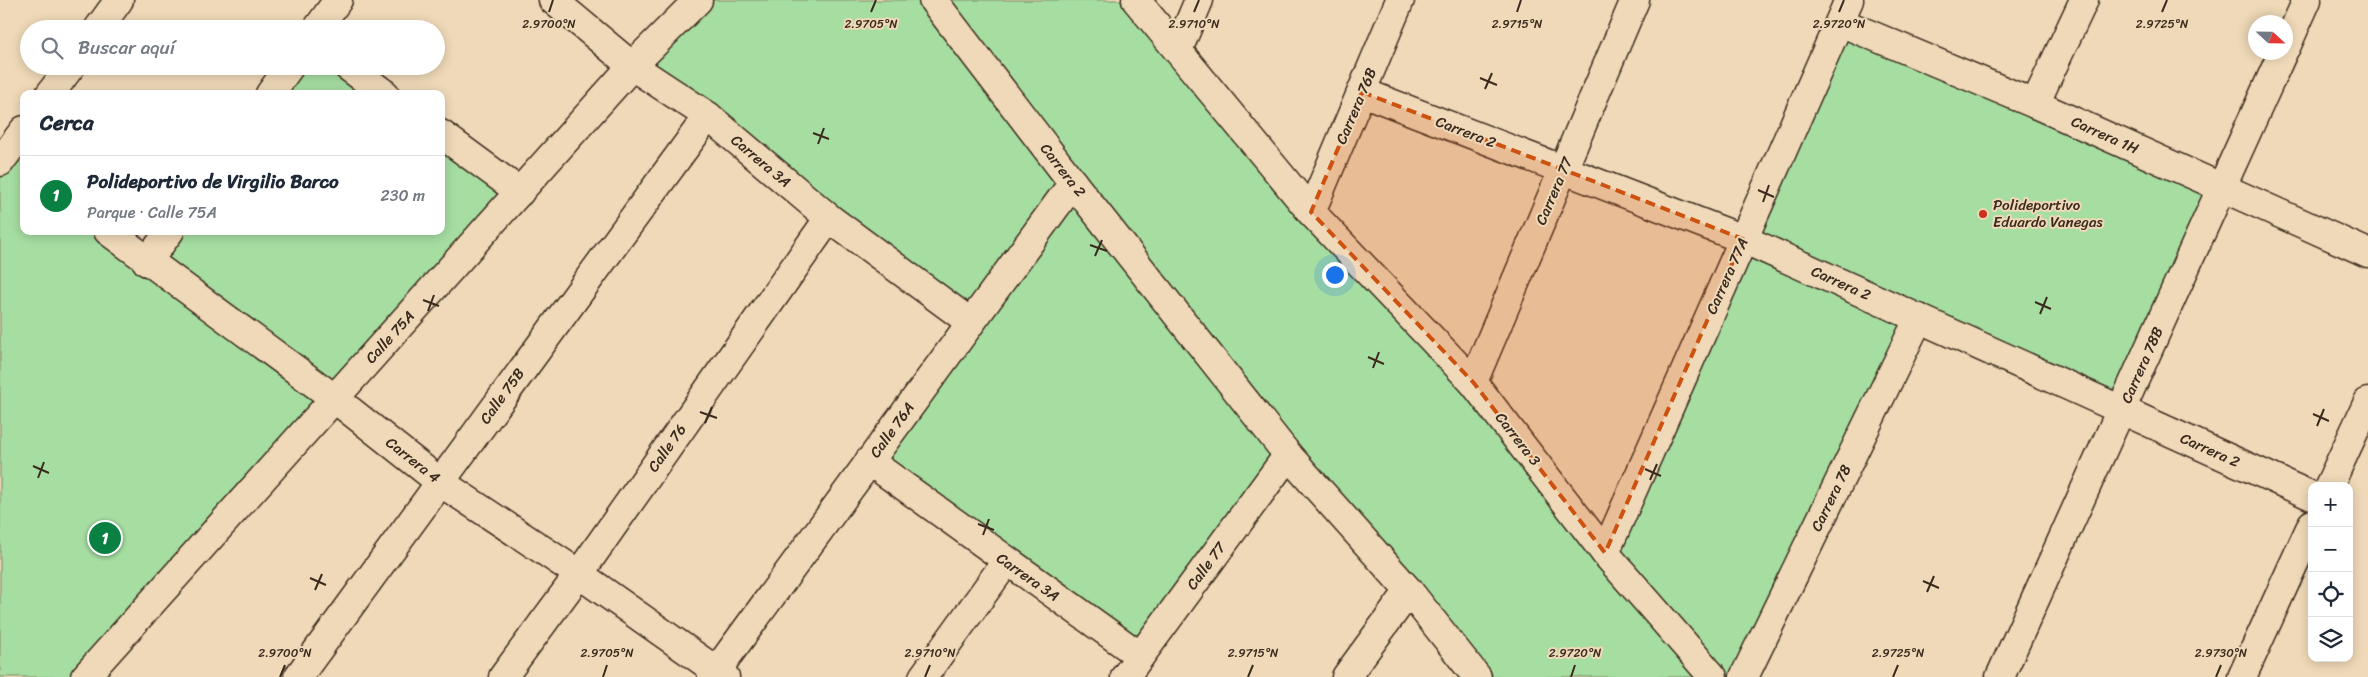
<!DOCTYPE html>
<html lang="es">
<head>
<meta charset="utf-8">
<style>
	:root { --surface:#fff; --page:#f2f2f3; --text:#1f2937; --muted:#747a83; --line:#e0e1e3; --accent:#0b8043 }
	body { margin:0; font-family:Sriracha,sans-serif; background:var(--page); color:var(--text) }
	.controls { position:absolute; right:15px; bottom:15px; display:grid; overflow:hidden; border-radius:10px; box-shadow:0 2px 12px #0003 }
	.controls button { width:45px; height:45px; display:grid; place-items:center; padding:0; border:0; border-bottom:1px solid var(--line); background:var(--surface); color:var(--text); font:25px sans-serif }
	.compass { position:absolute; left:2248px; top:15px; width:45px; height:45px; border-radius:50%; background:var(--surface); box-shadow:0 2px 12px #0003; rotate:112deg }
	.you { position:absolute; left:1334px; top:274px; width:18px; height:18px; margin:-12px; border:4px solid #fff; border-radius:50%; background:#1a73e8; box-shadow:0 0 0 8px #1a73e833 }
	.badge { display:grid; place-items:center; width:32px; height:32px; border-radius:50%; background:var(--accent); color:#fff; font-size:16px; font-weight:700 }
	.pin { position:absolute; translate:-50% -50%; border:2px solid #fff; box-shadow:0 1px 5px #0006 }
	.list { margin:0; padding:0; list-style:none }
	h2 { display:flex; justify-content:space-between; align-items:center; height:65px; margin:0; padding:0 20px; font-size:21px }
	h2 small { font-size:16px; font-weight:400; color:var(--muted) }
	.list li { display:grid; grid-template-columns:32px 1fr auto; gap:15px; align-items:center; box-sizing:border-box; height:80px; padding:0 20px; border-top:1px solid var(--line) }
	.list b { display:block; font-size:19px; white-space:nowrap }
	.list p { margin:0; font-size:16px; white-space:nowrap; color:var(--muted) }
	.list em { font-size:16px; font-style:normal; color:var(--muted) }
	.icon { flex:none; width:28px; height:28px; fill:none; stroke:currentColor; stroke-width:2; stroke-linecap:round; stroke-linejoin:round }
	.map { position:relative; flex:none; width:2368px; height:677px; overflow:hidden }
	.search { position:absolute; background:var(--surface); box-shadow:0 2px 12px #0003; left:20px; top:20px; width:425px; height:55px; display:flex; align-items:center; gap:12px; box-sizing:border-box; padding:0 18px; border-radius:28px; color:var(--muted); font-size:19px }
	.panel { position:absolute; background:var(--surface); box-shadow:0 2px 12px #0003; left:20px; top:90px; width:425px; height:145px; border-radius:10px }
	.map>svg:first-child { display:block }
	.green { fill:#a6dea2; stroke:#708460 }
	.lines { fill:none; stroke-linecap:round; stroke-linejoin:round }
	.minor-casing { stroke:#3b2a1e; stroke-width:31 }
	.secondary-casing { stroke:#3b2a1e; stroke-width:31 }
	.minor { stroke:#efd9b8; stroke-width:28 }
	.secondary { stroke:#efd9b8; stroke-width:28 }
	.marked { fill:#ce520f; fill-opacity:0.2; stroke:#ce520f; stroke-width:4; stroke-dasharray:10 6; stroke-linejoin:round }
	.ticks { fill:none; stroke:#3b2a1e; stroke-width:2 }
	.poi-dot { fill:#c8321e; stroke:#efd9b8; stroke-width:2 }
	.labels { text-anchor:middle; stroke-width:4; stroke-linejoin:round; paint-order:stroke }
	.street-label { font-size:15px; fill:#3b2a1e; stroke:#efd9b8 }
	.poi-label { font-size:15px; fill:#3b2a1e; stroke:#efd9b8; text-anchor:start }
	.ticks-label { font-size:12px; text-anchor:middle; fill:#3b2a1e; stroke:#efd9b8; stroke-width:4; stroke-linejoin:round; paint-order:stroke }
</style>
</head>
<body>
<div class="map">
<svg width="2368" height="677" viewBox="0 0 2368 677">
	<rect width="100%" height="100%" fill="#efd9b8"/>
	<filter id="ink" filterUnits="userSpaceOnUse"><feTurbulence type="fractalNoise" baseFrequency=".02" numOctaves="2"/><feDisplacementMap in="SourceGraphic" scale="10" xChannelSelector="R" yChannelSelector="G"/><feConvolveMatrix kernelMatrix="1 2 1 2 8 2 1 2 1" color-interpolation-filters="sRGB"/></filter>
	<g filter="url(#ink)">
		<g class="green">
			<polygon points="698,0 1136,0 1605,552 1840,22 2222,188 2121,410 1919,319 1744,677 1477,677 1288,455 1140,656 869,461 970,322 632,66"/>
			<polygon points="293,66 340,66 380,94 273,94"/>
			<polygon points="441,137 520,192 85,677 0,677 0,162 7,152 24,165 24,231 108,231 147,262 170,231 441,231"/>
		</g>
		<g class="lines">
			<g class="minor-casing">
				<g id="minor">
					<polyline points="553,0 632,66 708,116 829,218 970,322"/>
					<polyline points="1840,22 2035,104 2368,253"/>
					<polyline points="98,29 119,0"/>
					<polyline points="317,29 338,0"/>
					<polyline points="2286,47 2307,0"/>
					<polyline points="1178,50 1199,0"/>
					<polyline points="347,66 385,94"/>
					<polyline points="1362,92 1743,239 2312,496"/>
					<polyline points="50,94 71,66"/>
					<polyline points="270,94 290,66"/>
					<polyline points="2035,104 2084,0"/>
					<polyline points="441,134 520,192"/>
					<polyline points="0,162 24,130"/>
					<polyline points="1311,212 1400,0"/>
					<polyline points="108,231 334,398 440,482 579,574 725,677"/>
					<polyline points="147,262 170,231"/>
					<polyline points="1473,382 1635,0"/>
					<polyline points="869,461 1140,656"/>
					<polyline points="2329,486 2368,402"/>
					<polyline points="1605,553 1849,0"/>
					<polyline points="85,677 632,66 698,0"/>
					<polyline points="298,677 708,116"/>
					<polyline points="503,677 579,574 829,218"/>
					<polyline points="712,677 1073,183"/>
					<polyline points="923,677 1006,562"/>
					<polyline points="1125,677 1288,455"/>
					<polyline points="1346,677 1409,591"/>
					<polyline points="1744,677 1919,318"/>
					<polyline points="2000,677 2283,52"/>
					<polyline points="2242,677 2312,524"/>
				</g>
			</g>
			<g class="secondary-casing">
				<g id="secondary">
					<polyline points="933,0 1073,183 1288,455 1409,591 1477,677"/>
					<polyline points="1136,0 1311,212 1473,382 1605,553 1713,677"/>
				</g>
			</g>
			<use href="#minor" class="minor"/>
			<use href="#secondary" class="secondary"/>
		</g>
	</g>
	<path class="marked" d="M1362,92L1743,239L1605,553L1473,382L1311,212Z"/>
	<path class="ticks" d="M549,12L553,0M871,12L876,0M1194,12L1199,0M1517,12L1521,0M1839,12L1844,0M2162,12L2167,0M1480,78L1497,85M1485,89L1492,73M813,133L829,139M818,144L824,128M1758,190L1774,197M1763,202L1769,185M1090,245L1107,251M1095,256L1102,240M423,300L439,306M2035,302L2051,309M428,311L434,295M2040,314L2047,297M1368,357L1384,364M1373,368L1379,352M700,412L717,418M2313,414L2329,421M705,423L712,407M2317,426L2324,409M33,466L49,473M1645,469L1661,476M38,478L44,462M1650,480L1657,464M978,524L994,530M983,535L989,519M310,578L326,585M1923,581L1939,588M315,590L322,574M1927,592L1934,576M280,677L285,665M603,677L607,665M925,677L930,665M1248,677L1253,665M1571,677L1575,665M1893,677L1898,665M2216,677L2221,665"/>
	<circle class="poi-dot" cx="1983" cy="214" r="5"/>
	<g class="labels">
		<g class="street-label">
			<text transform="translate(1356 106) rotate(-67)" y="5">Carrera 76B</text>
			<text transform="translate(1466 132) rotate(21)" y="5">Carrera 2</text>
			<text transform="translate(2105 135) rotate(24)" y="5">Carrera 1H</text>
			<text transform="translate(761 161) rotate(40)" y="5">Carrera 3A</text>
			<text transform="translate(1063 170) rotate(52)" y="5">Carrera 2</text>
			<text transform="translate(1554 191) rotate(-67)" y="5">Carrera 77</text>
			<text transform="translate(1727 276) rotate(-66)" y="5">Carrera 77A</text>
			<text transform="translate(1841 283) rotate(24)" y="5">Carrera 2</text>
			<text transform="translate(390 337) rotate(-48)" y="5">Calle 75A</text>
			<text transform="translate(2142 365) rotate(-66)" y="5">Carrera 78B</text>
			<text transform="translate(502 396) rotate(-54)" y="5">Calle 75B</text>
			<text transform="translate(892 430) rotate(-54)" y="5">Calle 76A</text>
			<text transform="translate(1518 439) rotate(52)" y="5">Carrera 3</text>
			<text transform="translate(667 448) rotate(-55)" y="5">Calle 76</text>
			<text transform="translate(2210 450) rotate(24)" y="5">Carrera 2</text>
			<text transform="translate(413 460) rotate(38)" y="5">Carrera 4</text>
			<text transform="translate(1831 498) rotate(-64)" y="5">Carrera 78</text>
			<text transform="translate(1206 566) rotate(-54)" y="5">Calle 77</text>
			<text transform="translate(1028 577) rotate(35)" y="5">Carrera 3A</text>
		</g>
		<g class="poi-label">
			<text x="1993" y="210">Polideportivo<tspan x="1993" dy="17">Eduardo Vanegas</tspan></text>
		</g>
	</g>
	<g class="ticks-label">
		<text x="1839" y="28">2.9720°N</text>
		<text x="549" y="28">2.9700°N</text>
		<text x="871" y="28">2.9705°N</text>
		<text x="1194" y="28">2.9710°N</text>
		<text x="1517" y="28">2.9715°N</text>
		<text x="2162" y="28">2.9725°N</text>
		<text x="285" y="657">2.9700°N</text>
		<text x="607" y="657">2.9705°N</text>
		<text x="930" y="657">2.9710°N</text>
		<text x="1253" y="657">2.9715°N</text>
		<text x="1575" y="657">2.9720°N</text>
		<text x="1898" y="657">2.9725°N</text>
		<text x="2221" y="657">2.9730°N</text>
	</g>
</svg>
<div class="controls">
<button>+</button>
<button>−</button>
<button><svg class="icon" aria-label="locate" viewBox="0 0 24 24"><circle cx="12" cy="12" r="6"/><path d="M12 2v4M12 18v4M2 12h4M18 12h4"/></svg></button>
<button><svg class="icon" aria-label="layers" viewBox="0 0 24 24"><path d="M12 4l9 5-9 5-9-5zM3 14l9 5 9-5"/></svg></button>
</div>
<svg class="compass" viewBox="-18 -18 36 36"><path d="M0-13l5 13h-10z" fill="#e53935"/><path d="M0 13l5-13h-10z" fill="#747a83"/></svg>
<div class="you"></div>
<div class="pin badge" style="left:105px;top:538px">1</div>
<div class="search"><svg class="icon" aria-label="search" viewBox="0 0 24 24"><circle cx="10" cy="10" r="6"/><path d="M15 15l6 6"/></svg>Buscar aquí</div>
<section class="panel">
<h2>Cerca<small></small></h2>
<ul class="list">
<li><span class="badge">1</span><div><b>Polideportivo de Virgilio Barco</b><p>Parque · Calle 75A</p></div><em>230 m</em></li>
</ul>
</section>
</div>
</body>
</html>
